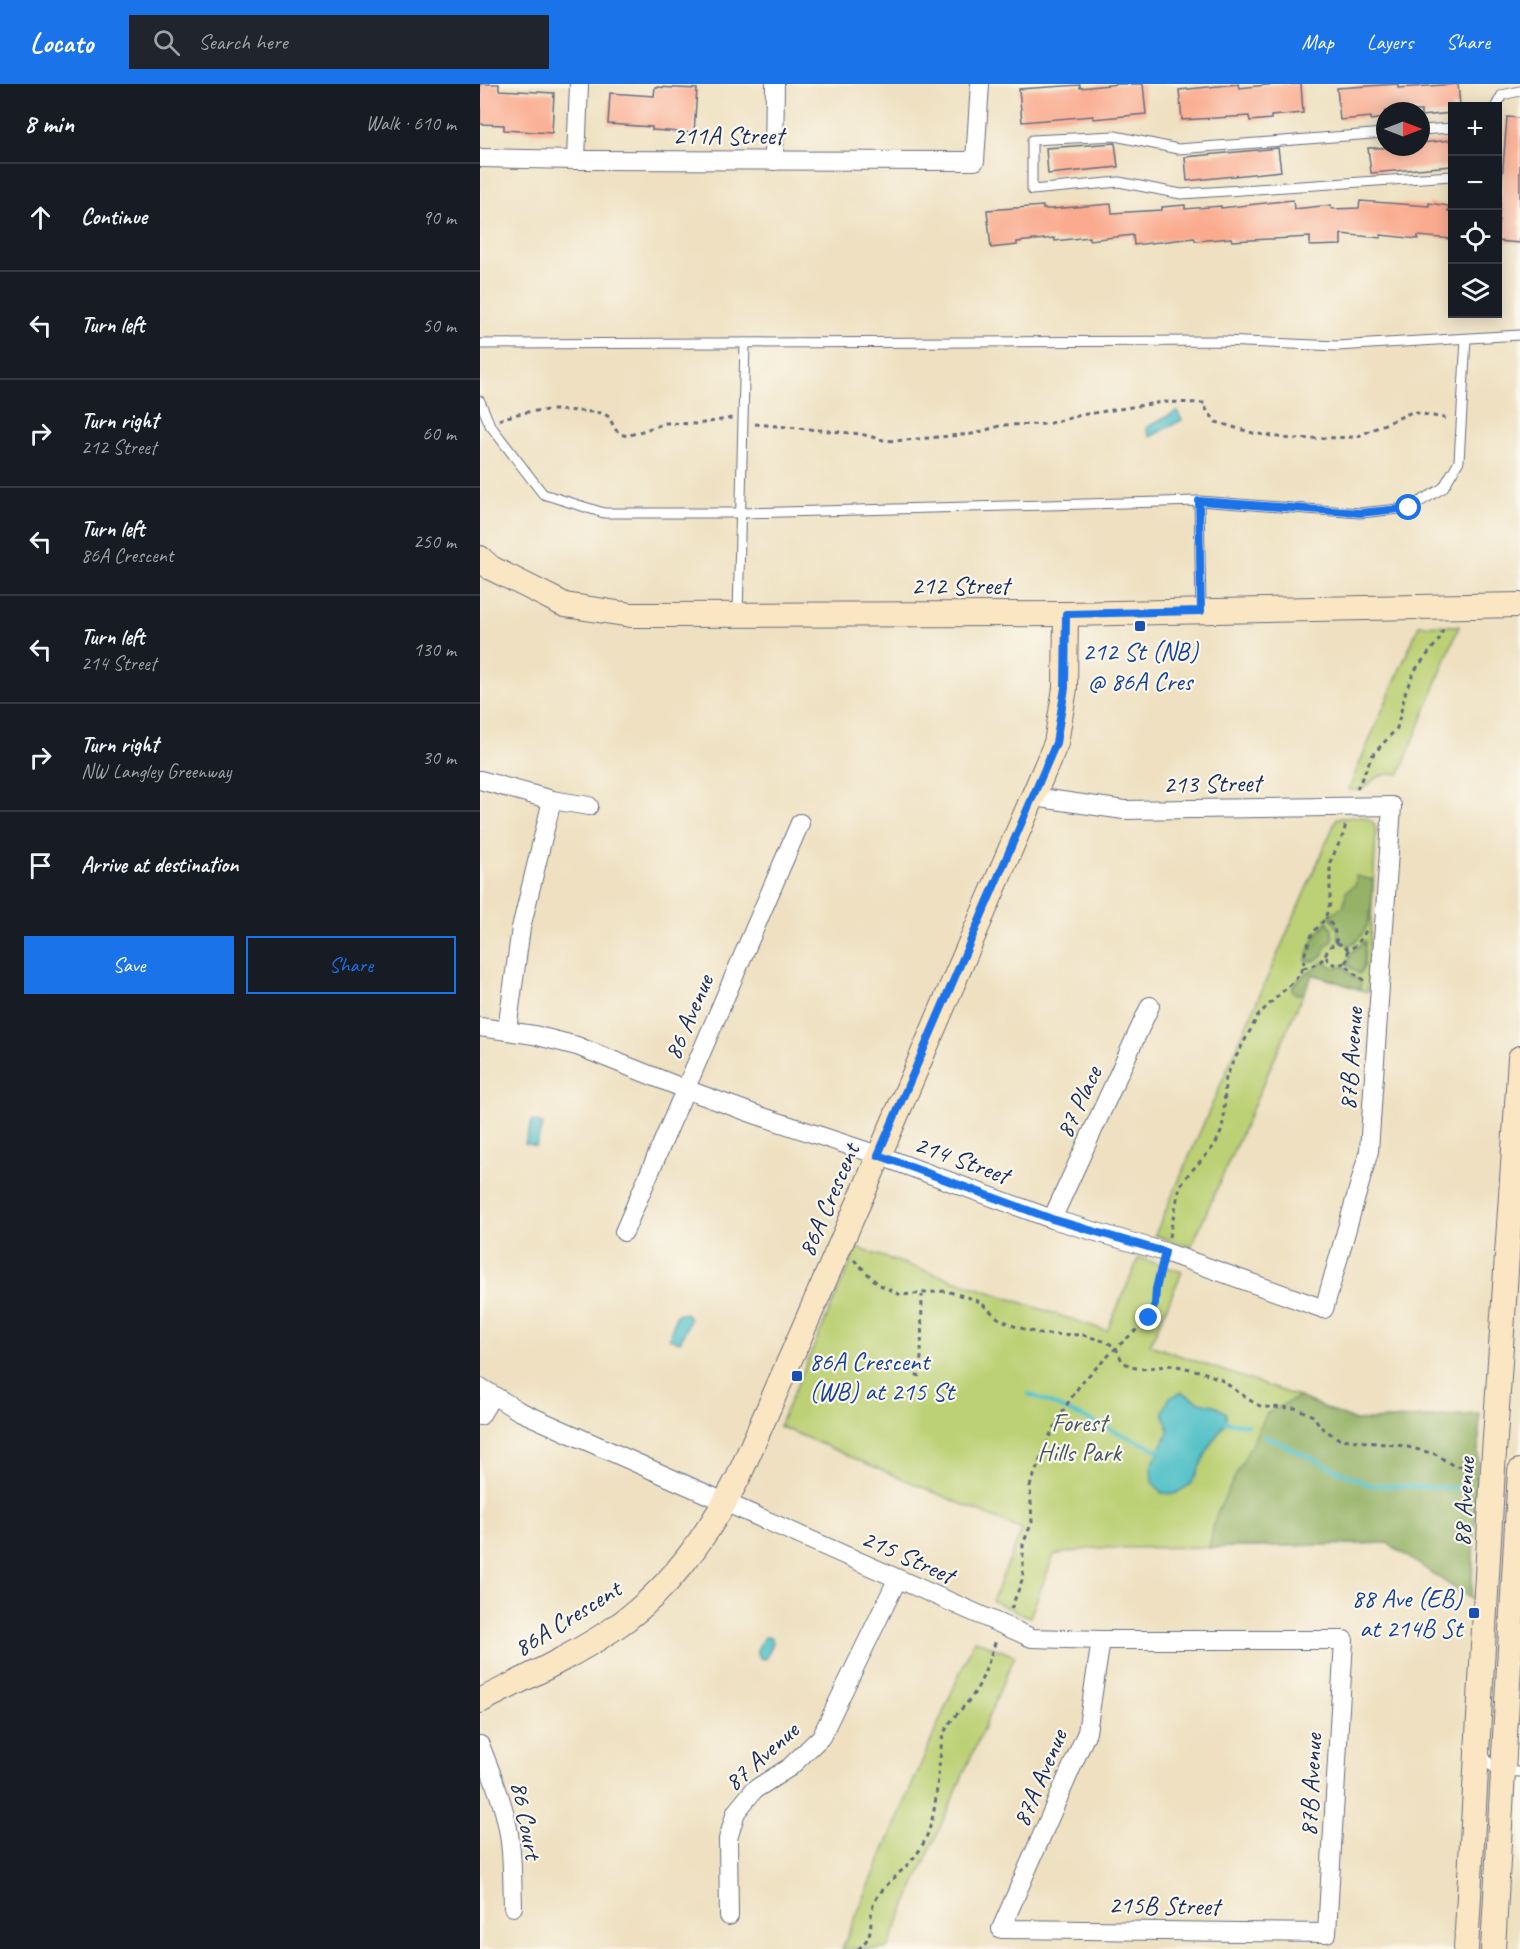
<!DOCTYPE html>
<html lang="en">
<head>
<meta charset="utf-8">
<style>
	:root { --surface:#171b24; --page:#20242c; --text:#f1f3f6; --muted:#9ea1a6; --line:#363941; --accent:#1a73e8 }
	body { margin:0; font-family:Caveat,sans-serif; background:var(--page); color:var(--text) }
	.controls { position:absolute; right:18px; top:18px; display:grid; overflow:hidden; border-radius:0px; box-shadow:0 3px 15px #0003 }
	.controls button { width:54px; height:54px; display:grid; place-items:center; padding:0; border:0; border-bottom:2px solid var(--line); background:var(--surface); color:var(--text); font:30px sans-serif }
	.compass { position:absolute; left:896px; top:18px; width:54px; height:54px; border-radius:50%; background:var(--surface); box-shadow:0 3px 15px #0003; rotate:90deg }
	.stop { position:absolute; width:18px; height:18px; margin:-14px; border:4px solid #1a73e8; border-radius:50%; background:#fff }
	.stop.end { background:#1a73e8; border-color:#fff; box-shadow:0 2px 6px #0008 }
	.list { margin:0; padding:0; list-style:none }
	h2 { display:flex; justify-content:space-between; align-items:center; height:78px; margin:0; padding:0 24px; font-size:26px }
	h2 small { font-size:20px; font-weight:400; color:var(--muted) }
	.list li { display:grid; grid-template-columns:39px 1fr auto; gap:18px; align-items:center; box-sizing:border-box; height:108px; padding:0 24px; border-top:2px solid var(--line) }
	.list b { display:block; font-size:22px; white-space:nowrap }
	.list p { margin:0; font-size:20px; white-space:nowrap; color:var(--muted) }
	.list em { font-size:20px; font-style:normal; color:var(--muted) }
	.actions { display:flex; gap:12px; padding:18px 24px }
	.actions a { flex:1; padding:14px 0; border:2px solid var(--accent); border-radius:0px; text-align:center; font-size:21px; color:var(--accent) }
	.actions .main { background:var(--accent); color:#fff }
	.icon { flex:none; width:33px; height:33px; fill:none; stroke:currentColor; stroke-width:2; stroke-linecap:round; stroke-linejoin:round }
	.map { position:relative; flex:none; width:1040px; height:1865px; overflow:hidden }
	header { display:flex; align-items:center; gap:36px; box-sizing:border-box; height:84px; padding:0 30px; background:var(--accent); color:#fff }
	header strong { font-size:28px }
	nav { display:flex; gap:33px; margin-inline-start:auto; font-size:21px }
	.search { width:420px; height:54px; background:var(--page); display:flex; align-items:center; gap:15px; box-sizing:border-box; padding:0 21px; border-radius:0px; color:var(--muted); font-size:22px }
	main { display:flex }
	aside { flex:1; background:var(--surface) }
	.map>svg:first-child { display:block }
	.green { fill:#bcd074; stroke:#6c8069; stroke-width:1.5 }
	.forest { fill:#95b266; stroke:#587062; stroke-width:1.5 }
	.water { fill:#53c1c8; stroke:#377893; stroke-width:1.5 }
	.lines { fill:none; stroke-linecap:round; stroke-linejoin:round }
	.stream { stroke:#53c1c8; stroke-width:4.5 }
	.building { fill:#faab8f }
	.lane-casing { stroke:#656d80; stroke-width:11 }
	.street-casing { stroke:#656d80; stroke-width:20 }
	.secondary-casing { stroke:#656d80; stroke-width:26 }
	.path { stroke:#656d80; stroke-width:3; stroke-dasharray:4.5 4.5; stroke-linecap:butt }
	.lane { stroke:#fff; stroke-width:9 }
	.street { stroke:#fff; stroke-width:18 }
	.secondary { stroke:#fbe6c4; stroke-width:24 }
	.route { stroke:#1a73e8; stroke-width:8 }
	.transit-dot { fill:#1a4fb4; stroke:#fbf7ec; stroke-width:2 }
	.labels { text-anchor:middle; stroke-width:4.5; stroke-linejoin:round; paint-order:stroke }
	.street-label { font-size:26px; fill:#1b2f5e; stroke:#fbf7ec }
	.transit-label { font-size:26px; fill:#164399; stroke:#fbf7ec }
	.park-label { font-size:26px; fill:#435764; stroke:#fbf7ec }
</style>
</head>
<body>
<header>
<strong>Locato</strong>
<div class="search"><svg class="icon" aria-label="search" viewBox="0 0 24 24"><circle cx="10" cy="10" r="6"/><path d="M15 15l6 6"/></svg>Search here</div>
<nav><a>Map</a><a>Layers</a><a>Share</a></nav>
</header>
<main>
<aside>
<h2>8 min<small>Walk · 610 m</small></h2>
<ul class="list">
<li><svg class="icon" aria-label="ahead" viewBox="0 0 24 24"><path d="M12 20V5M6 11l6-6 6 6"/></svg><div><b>Continue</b></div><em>90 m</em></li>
<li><svg class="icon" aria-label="left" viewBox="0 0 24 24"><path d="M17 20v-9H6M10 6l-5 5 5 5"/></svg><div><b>Turn left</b></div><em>50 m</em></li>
<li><svg class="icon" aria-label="right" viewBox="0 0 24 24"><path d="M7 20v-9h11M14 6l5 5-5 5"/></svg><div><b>Turn right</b><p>212 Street</p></div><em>60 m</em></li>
<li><svg class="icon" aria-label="left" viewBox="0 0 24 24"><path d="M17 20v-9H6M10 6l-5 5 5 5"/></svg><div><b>Turn left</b><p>86A Crescent</p></div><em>250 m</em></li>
<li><svg class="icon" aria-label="left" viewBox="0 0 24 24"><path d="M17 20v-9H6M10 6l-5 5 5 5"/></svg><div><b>Turn left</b><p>214 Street</p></div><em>130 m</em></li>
<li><svg class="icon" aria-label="right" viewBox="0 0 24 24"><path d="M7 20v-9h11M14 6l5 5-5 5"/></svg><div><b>Turn right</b><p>NW Langley Greenway</p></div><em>30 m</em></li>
<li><svg class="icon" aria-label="arrive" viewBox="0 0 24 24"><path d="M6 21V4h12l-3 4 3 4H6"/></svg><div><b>Arrive at destination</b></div></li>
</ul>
<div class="actions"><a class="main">Save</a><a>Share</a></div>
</aside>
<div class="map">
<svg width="1040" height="1865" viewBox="0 0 1040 1865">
	<rect width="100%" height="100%" fill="#fbf7ec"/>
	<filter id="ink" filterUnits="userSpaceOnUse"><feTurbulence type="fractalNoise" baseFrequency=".0167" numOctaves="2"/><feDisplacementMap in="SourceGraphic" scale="12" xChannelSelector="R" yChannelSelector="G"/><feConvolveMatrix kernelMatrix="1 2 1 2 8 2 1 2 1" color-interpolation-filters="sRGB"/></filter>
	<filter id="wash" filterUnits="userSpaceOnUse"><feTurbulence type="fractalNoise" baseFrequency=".008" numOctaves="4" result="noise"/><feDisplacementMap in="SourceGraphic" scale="24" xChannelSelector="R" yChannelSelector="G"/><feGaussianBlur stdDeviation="1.35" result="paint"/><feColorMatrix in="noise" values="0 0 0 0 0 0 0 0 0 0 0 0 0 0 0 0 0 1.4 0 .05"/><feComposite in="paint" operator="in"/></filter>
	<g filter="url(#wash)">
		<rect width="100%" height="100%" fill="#eee0c0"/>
		<g class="green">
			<path d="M939,541L979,542L920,690C903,688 894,694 882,706H868Z"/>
			<polygon points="884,733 894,739 896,750 887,908 832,890 711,1163 675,1151 857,734"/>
			<polygon points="377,1164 627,1247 659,1174 702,1188 670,1261 819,1313 875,1337 1000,1330 991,1515 907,1459 776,1463 614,1464 574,1471 550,1533 512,1517 542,1446 299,1342"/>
			<polygon points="494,1556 535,1572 407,1865 362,1865"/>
		</g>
		<g class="forest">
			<path d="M876,792L893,796C892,817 893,851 869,861L859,857L857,843L850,831L864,821L866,808L876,800Z"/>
			<path d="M847,837L852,845L853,856L845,863L844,870C838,875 834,879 826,876L834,854Z"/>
			<polygon points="885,857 884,882 879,890 867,880 871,869"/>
			<path d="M845,877C850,884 856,884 864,882L872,892L881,897L880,905L833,890L824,909L816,910L812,906L813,901C823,891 833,885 845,877Z"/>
			<polygon points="819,1313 875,1337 1000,1330 991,1515 907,1459 729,1464 736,1431 787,1329"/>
		</g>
		<g class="water">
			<polygon points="697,327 702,336 670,353 666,345 667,343"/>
			<polygon points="52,1037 63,1040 56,1062 45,1059"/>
			<path d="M199,1229C206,1228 208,1230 210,1236L200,1258L189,1254L196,1232Z"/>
			<polygon points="702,1308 720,1318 734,1321 746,1329 746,1338 731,1360 711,1400 695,1410 681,1409 672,1398 671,1383 689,1347 683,1328 689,1314"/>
			<polygon points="286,1553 292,1554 293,1559 286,1575 280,1574 277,1566 283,1554"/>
		</g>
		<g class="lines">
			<g class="stream">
				<polyline points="549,1310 678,1366"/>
				<polyline points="746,1338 768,1341"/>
				<polyline points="785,1352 889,1401 978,1404"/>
			</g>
		</g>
		<g id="blocks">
			<g class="building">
				<polygon points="0,0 19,0 19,6 74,9 72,49 24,46 24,41 0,40"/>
				<polygon points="639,0 663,0 666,30 613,35 613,32 542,38 539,5 600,1 600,4"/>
				<polygon points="758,0 759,4 796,0 821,0 823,29 791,32 791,35 770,37 769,32 702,36 699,6"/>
				<polygon points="918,0 918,4 978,0 980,22 972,22 972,29 941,32 941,27 905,27 905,34 891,36 891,33 860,36 857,4"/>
				<polygon points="175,3 217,5 214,49 172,46 172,43 128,40 130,9 174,12"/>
				<polygon points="1027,33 1040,34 1040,159 1017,157"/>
				<polygon points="972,56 972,82 891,89 888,64 941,63 941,59"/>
				<polygon points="635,59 638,83 568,90 566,64"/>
				<polygon points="798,64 801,87 707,97 705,73"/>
				<polygon points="813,116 814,125 851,121 852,125 879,124 880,117 949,122 949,119 969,122 968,127 972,127 972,155 938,152 938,155 901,151 901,154 861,150 861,161 830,162 830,153 752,157 751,154 716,157 714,154 654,161 653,151 609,156 609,153 575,157 574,154 537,158 537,161 511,164 507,126 563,122 563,125 571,125 631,120 632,129 682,126 682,123 705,121 705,125 741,122 741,124"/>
			</g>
		</g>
	</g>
	<g filter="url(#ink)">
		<use href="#blocks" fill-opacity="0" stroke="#656d80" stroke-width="1.5"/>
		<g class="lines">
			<g class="lane-casing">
				<g id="lane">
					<polyline points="1016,22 1022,11 1040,7"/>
					<polyline points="941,46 972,44"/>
					<polyline points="905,49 698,65 635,52 552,56 552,106 639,98 701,110 972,92"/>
					<polyline points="0,260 743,257 857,262 1040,251"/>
					<polyline points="0,317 10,341 63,410 124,429 262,429 719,417 880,429 929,424 963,404 979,377 986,255"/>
					<polyline points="719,417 721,525"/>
					<polyline points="258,530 265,259"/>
					<path d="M1004,1669C1009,1688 1022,1687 1040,1688"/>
				</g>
			</g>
			<g class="street-casing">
				<g id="street">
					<polyline points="0,74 96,76 495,77 500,0"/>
					<polyline points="96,76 99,0"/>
					<polyline points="294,77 295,0"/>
					<polyline points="0,696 72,716 109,722"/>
					<polyline points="0,943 54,951 97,962 205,1005 277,1031 398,1071 572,1135 685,1168 844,1225 889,1067 912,722 644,726 554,713"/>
					<polyline points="27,946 41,844 72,716"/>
					<polyline points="572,1135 670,922"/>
					<polyline points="144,1148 320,739"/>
					<polyline points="0,1303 39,1327 552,1554 621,1556 864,1556 847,1849 521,1845 607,1648 621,1556"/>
					<polyline points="0,1332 12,1312"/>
					<path d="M0,1661C9,1684 19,1707 25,1731C33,1761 32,1792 33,1823"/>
					<polyline points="249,1832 248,1755 256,1728 274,1706 310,1683 341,1653 417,1496"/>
				</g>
			</g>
			<g class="secondary-casing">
				<g id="secondary">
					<polyline points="0,474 11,484 85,521 151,531 586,530 1040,521"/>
					<path d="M0,1617C43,1595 89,1574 130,1547C187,1510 227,1453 258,1394L386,1102L576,659L585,604L586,530"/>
					<polyline points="986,1865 1013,1384 1040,974"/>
					<polyline points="1013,1865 1040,1387"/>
				</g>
			</g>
			<g class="path">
				<path d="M19,336C53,322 88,326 123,329L129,333L135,345L140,350L147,352L186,339L218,340L252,334"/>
				<polyline points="275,340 381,350 403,356 415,357 492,350 523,341 567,340 601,331 683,318 725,319 726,325 736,338 773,349 811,355 876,353 932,328 969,335"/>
				<polyline points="877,705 892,672 917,644 926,606 935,586 959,556 964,543"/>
				<polyline points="857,859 865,862 868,866 877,861 887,845"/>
				<polyline points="868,866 868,875 865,879 873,889 884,896"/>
				<polyline points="846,873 850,879 858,881 865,879"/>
				<path d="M823,884C840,880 842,879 849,863L857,859L854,844L846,833"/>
				<polyline points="689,1153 700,1102 707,1092 735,1061 741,1048 744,1033 745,997 751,982 779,930 816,895 823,884 825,869 832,850 845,835 850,820 850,778 864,749 866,738"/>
				<polyline points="374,1176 398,1200 421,1211 466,1207 490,1214 500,1218 518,1234 534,1242 561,1250 603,1251 627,1258 636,1264 642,1277 651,1283 661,1285 693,1281 723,1288 740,1295 771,1317 782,1323 815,1324 825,1328 833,1332 842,1344 859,1355 924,1362 955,1370 974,1382 994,1383"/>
				<polyline points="440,1292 437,1291 441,1274 442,1211"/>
				<polyline points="531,1525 543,1494 543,1460 552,1438 550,1402 569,1353 586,1322 602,1298 636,1264 669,1235 675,1220 676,1205 682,1182"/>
				<path d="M378,1865C399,1849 385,1833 396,1815C408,1795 432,1782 443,1760C457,1733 456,1704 460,1675C461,1667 461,1659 463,1652C468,1637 481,1627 490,1615C503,1599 509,1575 516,1556"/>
			</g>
			<use href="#lane" class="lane"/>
			<use href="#street" class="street"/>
			<use href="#secondary" class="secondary"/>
		</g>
	</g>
	<g class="lines" filter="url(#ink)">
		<polyline class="route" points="669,1234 675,1220 676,1205 685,1168 572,1135 398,1071 576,659 585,604 586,530 721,527 719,417 880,429 929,424"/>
	</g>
	<g class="transit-dot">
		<rect x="654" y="536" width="12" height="12" rx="3"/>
		<rect x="311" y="1286" width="12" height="12" rx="3"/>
		<rect x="988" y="1523" width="12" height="12" rx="3"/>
	</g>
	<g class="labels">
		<g class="street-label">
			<text x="248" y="60">211A Street</text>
			<text x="480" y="510">212 Street</text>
			<text transform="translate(732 699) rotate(-1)" y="9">213 Street</text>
			<text transform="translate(208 933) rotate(-67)" y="9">86 Avenue</text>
			<text transform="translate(870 975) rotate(-86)" y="9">87B Avenue</text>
			<text transform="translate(598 1018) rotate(-65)" y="9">87 Place</text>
			<text transform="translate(482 1075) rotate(20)" y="9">214 Street</text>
			<text transform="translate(348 1116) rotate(-67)" y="9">86A Crescent</text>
			<text transform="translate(983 1418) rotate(-87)" y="9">88 Avenue</text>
			<text transform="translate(428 1472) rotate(24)" y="9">215 Street</text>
			<text transform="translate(87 1534) rotate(-32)" y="9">86A Crescent</text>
			<text transform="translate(281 1672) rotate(-42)" y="9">87 Avenue</text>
			<text transform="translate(559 1694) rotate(-67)" y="9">87A Avenue</text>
			<text transform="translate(830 1701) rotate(-87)" y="9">87B Avenue</text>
			<text transform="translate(47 1736) rotate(79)" y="9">86 Court</text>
			<text transform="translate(684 1821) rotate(1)" y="9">215B Street</text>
		</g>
		<g class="transit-label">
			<text x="660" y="576">212 St (NB)<tspan x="660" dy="30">@ 86A Cres</tspan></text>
			<text x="329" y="1286" text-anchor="start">86A Crescent<tspan x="329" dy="30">(WB) at 215 St</tspan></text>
			<text x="982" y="1523" text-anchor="end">88 Ave (EB)<tspan x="982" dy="30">at 214B St</tspan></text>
		</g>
		<g class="park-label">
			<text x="599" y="1347">Forest<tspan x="599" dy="30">Hills Park</tspan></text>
		</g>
	</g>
</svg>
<div class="controls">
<button>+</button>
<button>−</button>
<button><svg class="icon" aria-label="locate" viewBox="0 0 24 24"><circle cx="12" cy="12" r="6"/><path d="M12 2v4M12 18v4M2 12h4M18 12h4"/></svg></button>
<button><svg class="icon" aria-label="layers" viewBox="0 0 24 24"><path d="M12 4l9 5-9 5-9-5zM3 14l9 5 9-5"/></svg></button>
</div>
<svg class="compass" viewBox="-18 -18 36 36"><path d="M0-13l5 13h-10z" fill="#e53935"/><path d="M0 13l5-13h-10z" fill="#9ea1a6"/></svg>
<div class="stop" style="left:929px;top:424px"></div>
<div class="stop end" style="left:669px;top:1234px"></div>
</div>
</main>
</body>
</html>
